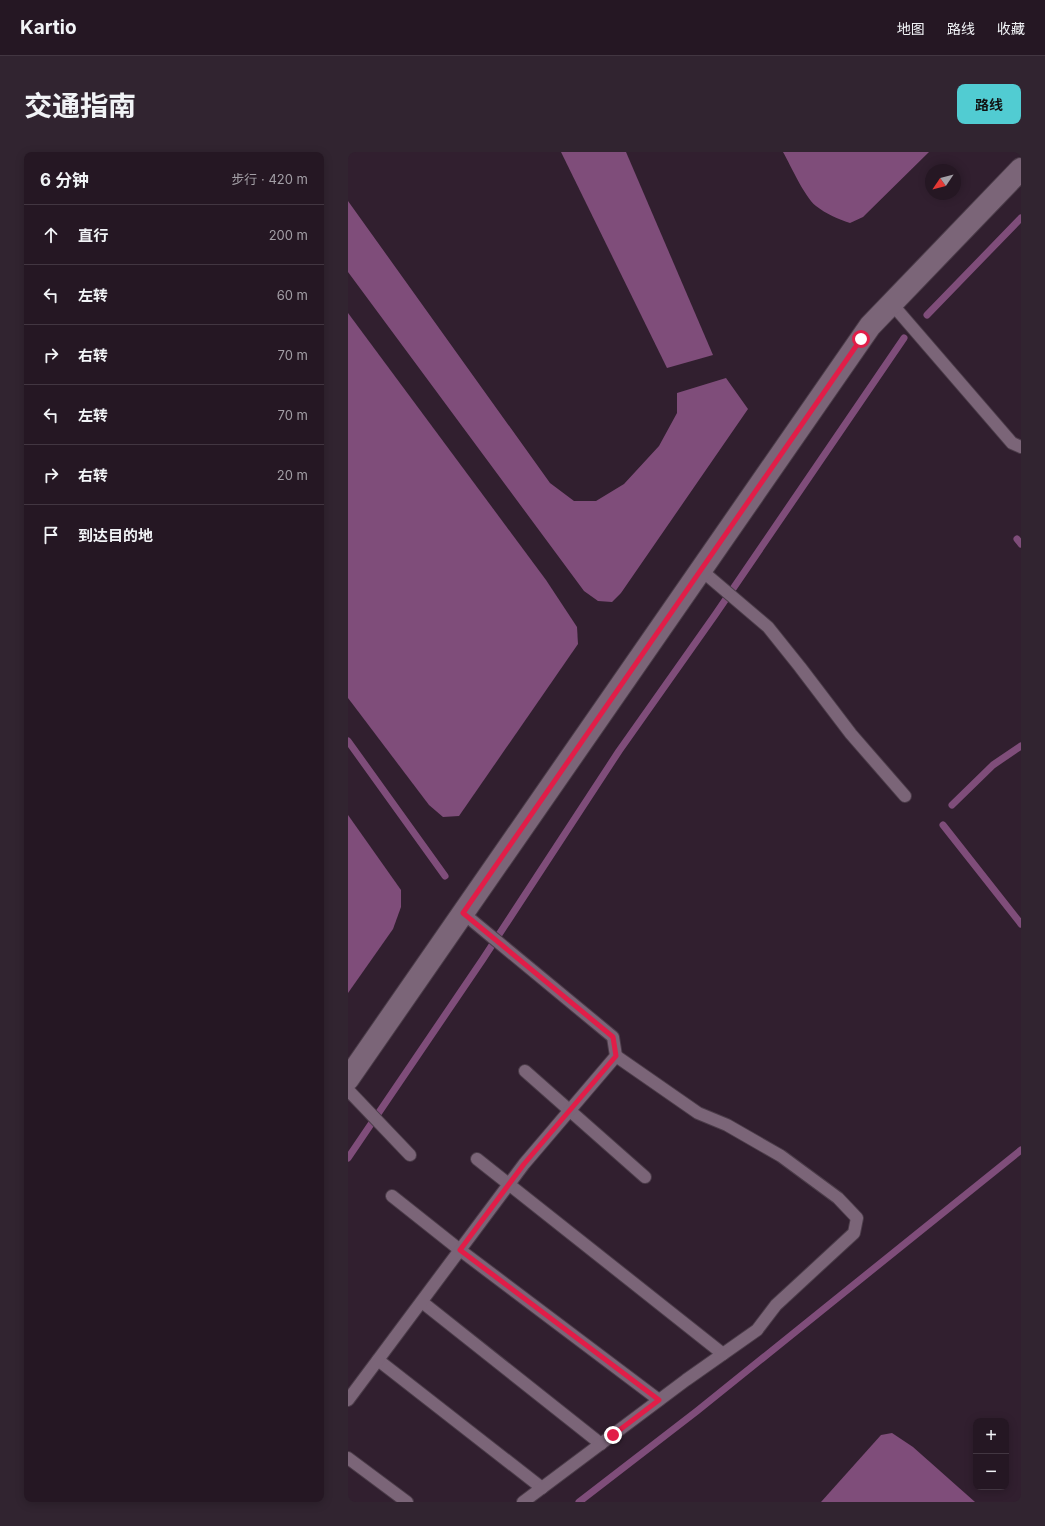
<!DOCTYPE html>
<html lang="zh">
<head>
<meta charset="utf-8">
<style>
	:root { --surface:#251723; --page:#312430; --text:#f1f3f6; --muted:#a39fa6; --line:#423641; --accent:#51ccd2 }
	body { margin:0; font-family:Inter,"Noto Sans SC",sans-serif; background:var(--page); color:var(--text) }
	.controls { position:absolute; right:12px; bottom:12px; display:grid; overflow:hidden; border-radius:8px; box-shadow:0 2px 10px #0003 }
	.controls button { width:36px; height:36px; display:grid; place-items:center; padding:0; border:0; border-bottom:1px solid var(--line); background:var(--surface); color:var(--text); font:20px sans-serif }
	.compass { position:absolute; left:577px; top:12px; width:36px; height:36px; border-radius:50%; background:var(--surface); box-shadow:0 2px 10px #0003; rotate:235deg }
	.stop { position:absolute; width:12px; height:12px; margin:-9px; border:3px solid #e11d48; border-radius:50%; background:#fff }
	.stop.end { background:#e11d48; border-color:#fff; box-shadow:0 1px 4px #0008 }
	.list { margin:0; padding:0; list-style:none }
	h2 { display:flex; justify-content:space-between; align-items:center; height:52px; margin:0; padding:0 16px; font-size:17px }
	h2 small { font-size:13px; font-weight:400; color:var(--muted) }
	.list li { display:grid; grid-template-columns:26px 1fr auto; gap:12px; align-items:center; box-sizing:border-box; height:60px; padding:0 16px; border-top:1px solid var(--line) }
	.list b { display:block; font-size:15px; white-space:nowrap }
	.list em { font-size:13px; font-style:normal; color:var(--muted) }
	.icon { flex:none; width:22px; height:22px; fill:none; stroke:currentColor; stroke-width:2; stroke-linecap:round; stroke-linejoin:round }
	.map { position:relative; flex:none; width:673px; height:1350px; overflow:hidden; border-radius:8px }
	header { display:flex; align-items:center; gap:24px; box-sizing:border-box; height:56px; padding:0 20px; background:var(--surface); border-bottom:1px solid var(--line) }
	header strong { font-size:19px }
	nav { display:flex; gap:22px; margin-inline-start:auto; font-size:14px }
	.intro { display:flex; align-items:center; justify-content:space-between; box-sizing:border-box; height:96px; padding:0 24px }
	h1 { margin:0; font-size:28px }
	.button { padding:10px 18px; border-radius:8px; background:var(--accent); color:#111; font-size:14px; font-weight:700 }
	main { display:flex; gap:24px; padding:0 24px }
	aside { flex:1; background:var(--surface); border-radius:8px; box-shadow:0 2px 10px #0003 }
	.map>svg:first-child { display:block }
	.water { fill:#7f4d7a }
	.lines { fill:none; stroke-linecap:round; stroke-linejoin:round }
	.stream { stroke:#7f4d7a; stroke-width:7 }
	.service-casing { stroke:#4b3c49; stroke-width:14 }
	.minor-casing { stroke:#4b3c49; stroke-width:24 }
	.service { stroke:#7b6578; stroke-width:12 }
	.minor { stroke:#7b6578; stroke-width:22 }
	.route { stroke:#e11d48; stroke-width:5 }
</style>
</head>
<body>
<header>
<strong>Kartio</strong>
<nav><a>地图</a><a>路线</a><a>收藏</a></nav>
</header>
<div class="intro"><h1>交通指南</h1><a class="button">路线</a></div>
<main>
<aside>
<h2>6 分钟<small>步行 · 420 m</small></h2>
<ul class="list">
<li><svg class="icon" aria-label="ahead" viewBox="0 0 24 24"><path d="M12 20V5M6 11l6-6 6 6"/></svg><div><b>直行</b></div><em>200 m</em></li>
<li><svg class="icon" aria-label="left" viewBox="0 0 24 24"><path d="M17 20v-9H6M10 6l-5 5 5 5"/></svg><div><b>左转</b></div><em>60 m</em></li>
<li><svg class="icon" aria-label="right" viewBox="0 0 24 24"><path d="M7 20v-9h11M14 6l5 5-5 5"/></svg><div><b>右转</b></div><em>70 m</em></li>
<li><svg class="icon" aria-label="left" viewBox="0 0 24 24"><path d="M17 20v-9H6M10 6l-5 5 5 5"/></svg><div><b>左转</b></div><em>70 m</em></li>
<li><svg class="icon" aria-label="right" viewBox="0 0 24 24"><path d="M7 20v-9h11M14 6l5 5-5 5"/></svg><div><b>右转</b></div><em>20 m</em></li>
<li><svg class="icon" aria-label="arrive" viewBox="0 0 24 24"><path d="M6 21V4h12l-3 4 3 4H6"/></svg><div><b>到达目的地</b></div></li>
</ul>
</aside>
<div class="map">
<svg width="673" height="1350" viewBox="0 0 673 1350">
	<rect width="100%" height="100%" fill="#311f2f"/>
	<g class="water">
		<polygon points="213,0 278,0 365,203 319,216"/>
		<path d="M435,0H581L515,65L502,71C490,67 478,62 468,54C456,44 443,14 435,0Z"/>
		<polygon points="0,49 202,331 226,349 248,349 276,332 311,294 329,261 329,241 378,226 400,257 273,441 264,450 250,449 236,439 0,120"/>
		<polygon points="0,161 198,428 229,475 230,492 111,664 95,665 81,653 0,546"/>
		<polygon points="0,663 53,738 53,755 45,777 0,841"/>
		<polygon points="544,1281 565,1295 627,1350 473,1350 533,1283"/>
	</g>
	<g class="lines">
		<g class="stream">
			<polyline points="579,163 673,66"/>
			<polyline points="669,387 673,392"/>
			<polyline points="0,589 97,724"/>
			<polyline points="604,653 645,613 673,594"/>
			<polyline points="595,673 673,772"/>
			<polyline points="0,1006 135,807 271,599 367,463 556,186"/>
			<polyline points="231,1350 349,1259 673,998"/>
		</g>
		<g class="service-casing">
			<g id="service">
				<polyline points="544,152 664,291 673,295"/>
				<polyline points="353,418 420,475 452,515 503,582 557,644"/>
				<polyline points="177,919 297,1025"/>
				<polyline points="0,938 62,1003"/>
				<polyline points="129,1007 375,1202"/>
				<polyline points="44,1044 112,1098 311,1248"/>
				<polyline points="74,1150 253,1292"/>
				<polyline points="30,1208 194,1336"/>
				<polyline points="0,1248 176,1012 268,904 265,885 115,761"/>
				<polyline points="0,1306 59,1350"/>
				<polyline points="175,1350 338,1228 409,1178 428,1153 506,1081 509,1066 490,1046 433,1004 379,973 350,961 268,904"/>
			</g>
		</g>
		<g class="minor-casing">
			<polyline id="minor" points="0,927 522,174 673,17"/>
		</g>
		<use href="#service" class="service"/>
		<use href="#minor" class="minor"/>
	</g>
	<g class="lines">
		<polyline class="route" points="265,1283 311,1248 112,1098 176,1012 268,904 265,885 115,761 513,187"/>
	</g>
</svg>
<div class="controls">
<button>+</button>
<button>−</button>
</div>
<svg class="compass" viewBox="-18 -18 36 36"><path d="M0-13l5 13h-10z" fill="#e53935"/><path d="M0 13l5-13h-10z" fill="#a39fa6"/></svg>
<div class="stop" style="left:513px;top:187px"></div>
<div class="stop end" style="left:265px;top:1283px"></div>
</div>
</main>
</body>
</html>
